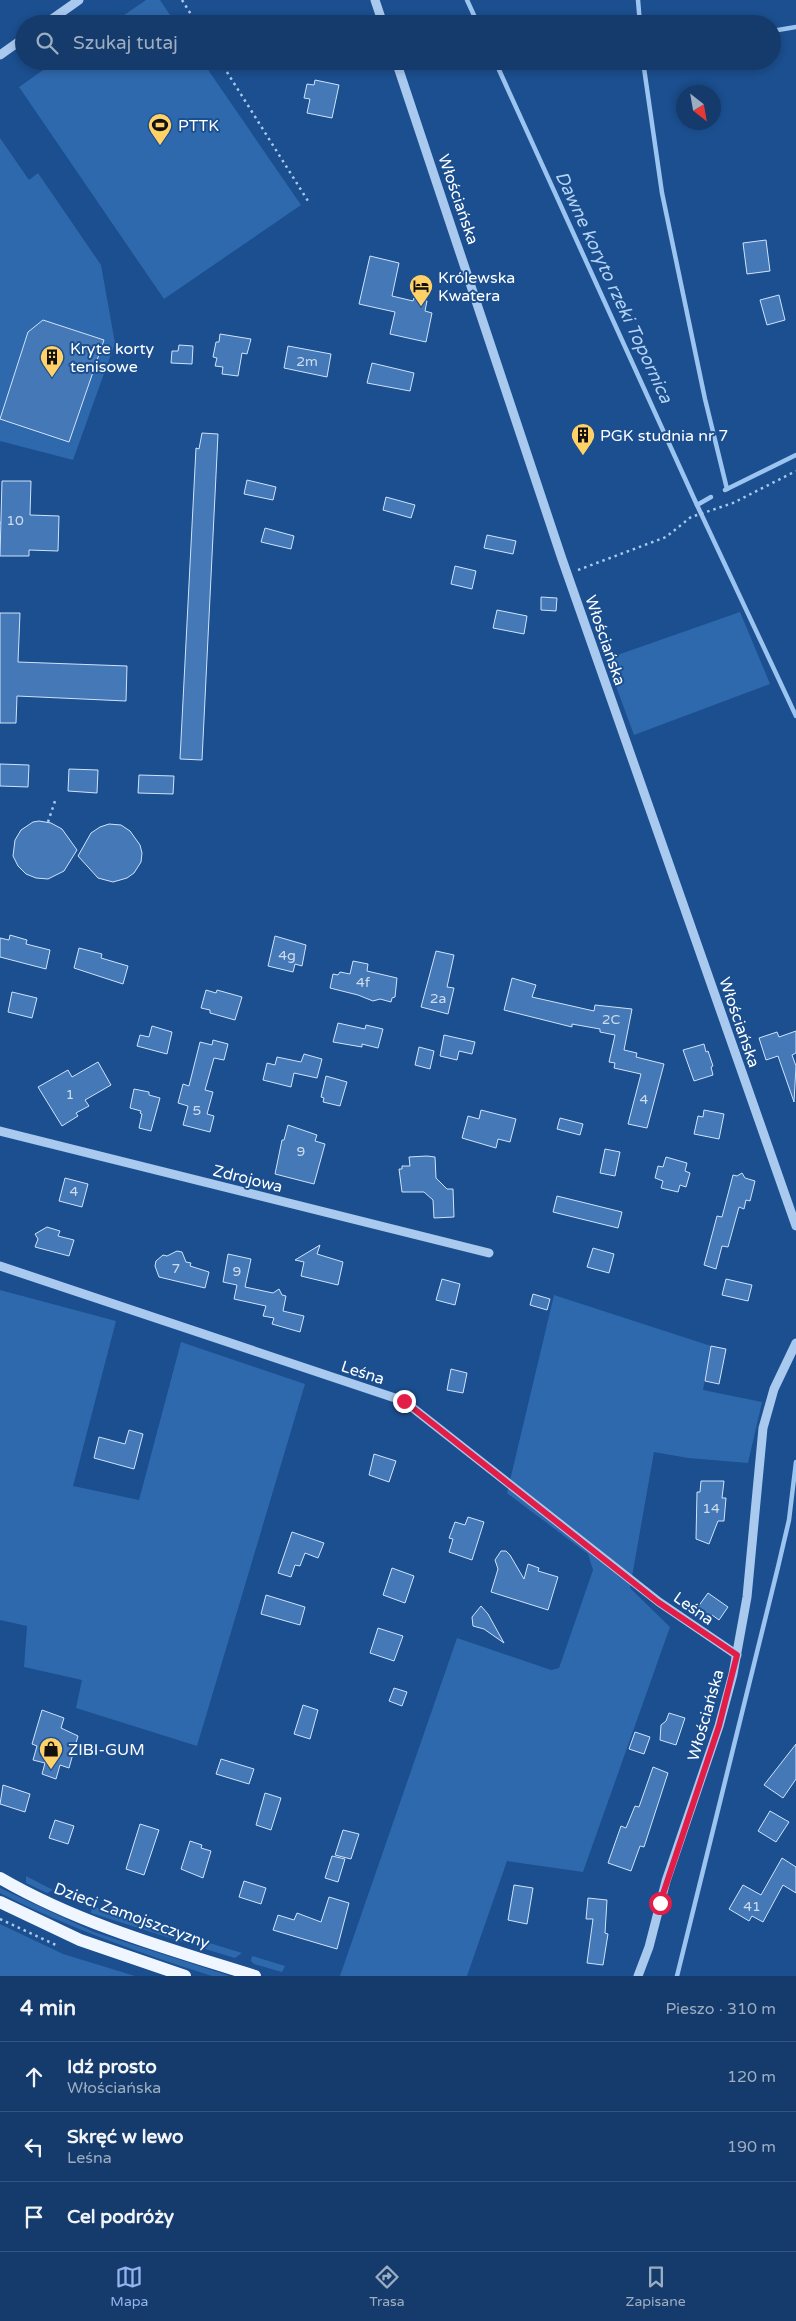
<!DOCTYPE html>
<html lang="pl">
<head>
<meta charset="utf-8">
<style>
	:root { --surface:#143b6b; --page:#1d4271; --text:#f1f3f6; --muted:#9dadc1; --line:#33557e; --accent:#95b2f1 }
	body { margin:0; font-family:"Varela Round",sans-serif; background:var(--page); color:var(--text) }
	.compass { position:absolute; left:676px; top:85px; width:45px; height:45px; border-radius:50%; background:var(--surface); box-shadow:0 2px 8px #0003; rotate:149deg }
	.stop { position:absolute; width:15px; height:15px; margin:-11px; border:4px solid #e11d48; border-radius:50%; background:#fff }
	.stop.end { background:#e11d48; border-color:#fff; box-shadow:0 1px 5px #0008 }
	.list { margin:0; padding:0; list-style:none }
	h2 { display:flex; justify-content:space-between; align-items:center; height:65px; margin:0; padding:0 20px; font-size:21px }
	h2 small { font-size:16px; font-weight:400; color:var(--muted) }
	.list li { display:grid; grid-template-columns:32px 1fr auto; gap:15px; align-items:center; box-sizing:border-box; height:70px; padding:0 20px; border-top:1px solid var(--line) }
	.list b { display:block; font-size:19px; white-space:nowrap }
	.list p { margin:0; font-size:16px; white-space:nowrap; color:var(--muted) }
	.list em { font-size:16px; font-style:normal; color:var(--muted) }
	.icon { flex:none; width:28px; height:28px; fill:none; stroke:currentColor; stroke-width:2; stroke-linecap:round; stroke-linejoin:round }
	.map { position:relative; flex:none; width:796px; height:1976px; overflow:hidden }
	.search { position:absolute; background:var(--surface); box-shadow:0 2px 8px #0003; left:15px; right:15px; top:15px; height:55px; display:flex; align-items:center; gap:12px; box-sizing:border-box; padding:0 18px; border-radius:28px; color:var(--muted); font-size:19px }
	.sheet { height:275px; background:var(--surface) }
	nav { display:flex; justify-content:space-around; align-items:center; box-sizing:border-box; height:70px; border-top:1px solid var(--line); background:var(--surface); font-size:14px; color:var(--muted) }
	nav a { display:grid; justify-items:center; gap:2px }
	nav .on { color:var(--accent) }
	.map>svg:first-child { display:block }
	.green { fill:#2e69ad }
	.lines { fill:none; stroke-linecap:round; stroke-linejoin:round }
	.stream { stroke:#9cc4f0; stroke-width:4.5 }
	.building { fill:#4478b7; stroke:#cfe3fa }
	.path { stroke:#a9c9ee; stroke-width:2.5; stroke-dasharray:2.5 4; stroke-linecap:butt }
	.minor { stroke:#a9c9ee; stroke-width:9 }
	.major { stroke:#f0f6ff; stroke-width:12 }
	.route { stroke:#e11d48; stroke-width:6 }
	.labels { text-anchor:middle; stroke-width:4; stroke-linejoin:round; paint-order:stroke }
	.number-label { font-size:14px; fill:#d0dded }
	.poi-label { font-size:16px; fill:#fff; stroke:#1b4f8f; text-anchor:start }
	.street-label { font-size:16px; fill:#fff; stroke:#1b4f8f }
	.water-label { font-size:18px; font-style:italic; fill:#b5d3f5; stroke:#1b4f8f }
</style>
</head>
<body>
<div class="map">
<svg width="796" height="1976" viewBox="0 0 796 1976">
	<rect width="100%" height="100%" fill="#1b4f8f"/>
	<g class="green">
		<polygon points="146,0 160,0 176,24 111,24"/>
		<polygon points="56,61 202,61 301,205 164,299 19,87"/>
		<polygon points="0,138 29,180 38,173 101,265 115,343 73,460 0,441"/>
		<polygon points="740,612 770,684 634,735 606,659"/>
		<polygon points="0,1290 116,1321 73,1486 139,1500 181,1342 305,1384 197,1746 76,1708 82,1680 24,1667 27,1626 0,1620"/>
		<polygon points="554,1295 711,1346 703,1390 762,1402 748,1463 688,1458 654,1452 630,1588 670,1627 583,1872 507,1861 467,1976 340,1976 457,1638 551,1670 559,1668 593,1570 588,1554 507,1493"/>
		<polygon points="26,1876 53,1890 47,1893 26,1883"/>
		<path d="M0,1888L94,1932L230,1976H212C139,1953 69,1928 0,1893Z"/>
		<polygon points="92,1906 194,1937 193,1941 186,1943 91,1913"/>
		<polygon points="0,1924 63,1954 135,1976 0,1976"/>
		<polygon points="203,1941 242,1953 235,1958 205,1949 202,1946"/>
		<polygon points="252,1956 285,1966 282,1972 254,1964 251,1961"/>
	</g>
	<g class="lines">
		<g class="stream">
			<polyline points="467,0 478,24"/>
			<polyline points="638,0 640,24"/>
			<polyline points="772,31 796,27"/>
			<polyline points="495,61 697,505 796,716"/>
			<polyline points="643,61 662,193 705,399 727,489"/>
			<polyline points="725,490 796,455"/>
			<polyline points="697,505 711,497"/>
			<polyline points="677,1976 778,1567 789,1520 796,1462"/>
		</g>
	</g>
	<g class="building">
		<polygon points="315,80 339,85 332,118 307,113 310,99 304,98 307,84 314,85"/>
		<polygon points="766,240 770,271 747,274 743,243"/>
		<polygon points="370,256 399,263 392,296 413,301 414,298 427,301 425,311 432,313 426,342 390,334 395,312 359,304"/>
		<polygon points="779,295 785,320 767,325 760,300"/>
		<polygon points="43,320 104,340 69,442 0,419 28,332"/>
		<polygon points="220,334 251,339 247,354 242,353 238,376 222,374 223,367 215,366 217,358 213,357 216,342 219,342"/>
		<polygon points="179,345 193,346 192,364 171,363 172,351 178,351"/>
		<polygon points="288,346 331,354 327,377 284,368"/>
		<polygon points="372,363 414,373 410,391 367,383"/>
		<polygon points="202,433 218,434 202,760 180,759 196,448 199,449"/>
		<polygon points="247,480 276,487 273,500 244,494"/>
		<polygon points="2,481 31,481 30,515 59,516 58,551 29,550 29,556 0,556"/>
		<polygon points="386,497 415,505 411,518 383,510"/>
		<polygon points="265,528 294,536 291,549 261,542"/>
		<polygon points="487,535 516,541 513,554 484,548"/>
		<polygon points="455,566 476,571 472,589 451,584"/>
		<polygon points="541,597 557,598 556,611 541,610"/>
		<polygon points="497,610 527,616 524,634 493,628"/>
		<polygon points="0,613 20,613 18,662 127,666 126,701 17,696 16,723 0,723"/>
		<polygon points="0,764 29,765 28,787 0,786"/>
		<polygon points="69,769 98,770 97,793 68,791"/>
		<polygon points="139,775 174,776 173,794 138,793"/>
		<polygon points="39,821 51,823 62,829 77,850 64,871 48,879 36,878 26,874 18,866 13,856 15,840 21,830 33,822"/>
		<polygon points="109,824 121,825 130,831 140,845 142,853 141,862 134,873 127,878 113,882 98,878 78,856 91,833 100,827"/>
		<polygon points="10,935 27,940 26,944 50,950 46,969 0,957 0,938 9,940"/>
		<polygon points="275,936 306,945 302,966 295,964 293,972 268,966"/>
		<polygon points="79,948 102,954 101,958 128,966 123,984 74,968"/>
		<polygon points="436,951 454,955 447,987 454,988 448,1014 421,1007"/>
		<polygon points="353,961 368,964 367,971 397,978 395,997 392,998 391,1002 380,999 373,1001 358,995 330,988 333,974 338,975 340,972 350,974"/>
		<polygon points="512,978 536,985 532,997 594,1011 595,1005 632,1009 624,1050 637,1053 636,1057 664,1064 647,1128 628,1124 641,1074 614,1068 615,1063 609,1062 615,1035 600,1032 600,1029 572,1024 572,1027 504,1010"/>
		<polygon points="206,990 216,993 217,990 242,997 235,1020 210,1013 210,1010 201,1008"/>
		<polygon points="12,992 37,998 32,1018 8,1012"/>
		<polygon points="338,1023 365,1029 366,1025 383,1029 378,1048 362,1044 362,1047 333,1042"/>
		<polygon points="152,1026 172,1032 167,1054 137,1046 140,1035 149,1037"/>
		<polygon points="796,1031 796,1053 792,1055 796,1066 794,1102 778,1056 766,1060 759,1038 777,1032 779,1037"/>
		<polygon points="444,1035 475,1042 472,1054 459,1051 457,1060 440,1056"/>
		<polygon points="213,1040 228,1044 224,1060 214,1058 205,1090 213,1092 207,1114 214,1116 210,1132 183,1125 188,1106 178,1103 183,1084 189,1086 200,1042 212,1045"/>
		<polygon points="704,1044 706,1052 708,1051 713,1066 711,1067 713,1075 694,1081 683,1050"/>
		<polygon points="419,1047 434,1051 430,1069 415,1065"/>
		<polygon points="304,1054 322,1059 317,1078 294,1073 291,1087 263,1080 267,1063 275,1065 277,1057 301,1062"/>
		<polygon points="98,1062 111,1085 85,1100 89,1106 76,1113 78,1116 62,1126 38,1087 68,1070 72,1077"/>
		<polygon points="326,1076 347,1082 340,1106 323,1102 324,1098 321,1097"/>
		<polygon points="134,1089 149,1092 149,1095 160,1098 151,1131 139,1128 142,1114 140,1113 141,1111 130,1108"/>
		<polygon points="481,1110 516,1119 510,1142 498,1139 496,1148 462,1138 468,1116 479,1119"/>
		<polygon points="704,1110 724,1114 719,1139 694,1134 698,1116 703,1117"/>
		<polygon points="560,1118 583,1124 580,1135 557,1129"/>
		<polygon points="288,1125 317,1135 315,1141 325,1144 314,1184 275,1174 282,1140 284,1140"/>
		<polygon points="605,1149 620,1152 615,1176 600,1173"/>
		<polygon points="427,1156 435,1157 436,1178 447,1189 453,1189 454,1217 434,1218 433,1200 424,1192 402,1192 399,1169 402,1169 402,1166 410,1166 409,1157"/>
		<polygon points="666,1157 687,1163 685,1171 690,1173 686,1187 680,1185 678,1192 661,1188 663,1181 655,1178 658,1166 663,1167"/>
		<polygon points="742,1173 745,1178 755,1181 750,1201 746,1200 744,1209 739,1207 728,1247 722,1246 716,1269 704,1265 717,1216 722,1217 733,1175 737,1176"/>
		<polygon points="65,1178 88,1184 82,1207 59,1201"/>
		<polygon points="557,1196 622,1212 618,1228 553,1212"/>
		<polygon points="47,1227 60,1231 58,1236 74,1240 69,1256 35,1247 38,1239 35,1234"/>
		<polygon points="320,1245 317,1254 343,1262 338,1285 301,1276 304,1262 295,1260"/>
		<polygon points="593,1248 614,1254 609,1273 587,1267"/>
		<polygon points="177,1251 182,1252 186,1262 191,1263 190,1266 209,1272 205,1288 159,1277 155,1266 156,1261 163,1255 167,1256"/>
		<polygon points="228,1254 251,1259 245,1287 273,1293 279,1289 282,1295 286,1296 283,1311 304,1316 300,1332 272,1324 274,1318 263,1316 266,1306 234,1299 237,1285 223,1282"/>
		<polygon points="442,1279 460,1284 455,1305 436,1300"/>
		<polygon points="726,1279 752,1285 748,1301 722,1295"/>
		<polygon points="533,1294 550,1299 547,1310 530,1305"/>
		<polygon points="711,1346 726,1349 719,1384 705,1381"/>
		<polygon points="451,1369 467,1373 463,1393 447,1390"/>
		<polygon points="129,1430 143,1434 134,1469 94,1458 99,1437 125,1444"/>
		<polygon points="374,1454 396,1461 389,1482 369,1475"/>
		<polygon points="701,1481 724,1481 722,1498 726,1498 724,1521 718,1521 709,1544 696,1539 697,1492 700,1492"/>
		<polygon points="468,1517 484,1522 472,1560 449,1552 453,1539 449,1538 455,1522 465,1525"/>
		<polygon points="292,1532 324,1543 318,1558 305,1553 300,1566 295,1565 291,1577 278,1573"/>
		<polygon points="501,1551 506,1551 510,1555 524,1579 528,1564 539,1568 538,1571 558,1577 548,1610 491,1592 498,1569 495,1560"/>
		<polygon points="392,1568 414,1576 405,1603 383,1595"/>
		<polygon points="708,1593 728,1607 719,1620 712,1615 708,1620 695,1611"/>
		<polygon points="266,1595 305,1607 300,1625 261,1614"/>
		<polygon points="481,1606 488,1614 504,1643 484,1629 473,1626 472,1617"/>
		<polygon points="378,1628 403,1636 394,1661 370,1653"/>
		<polygon points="394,1688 407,1692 402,1706 389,1701"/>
		<polygon points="303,1705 318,1710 310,1739 294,1734"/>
		<polygon points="42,1710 64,1718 61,1728 78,1736 69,1768 60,1765 56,1779 42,1774 45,1763 33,1760 37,1746 32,1744"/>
		<polygon points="669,1713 685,1718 676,1745 660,1740 661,1725 666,1721"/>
		<polygon points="635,1732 650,1737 644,1754 629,1749"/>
		<polygon points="796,1744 796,1779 783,1798 764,1785"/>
		<polygon points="221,1759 254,1769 249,1784 216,1774"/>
		<polygon points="653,1767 668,1773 644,1847 640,1846 631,1871 608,1863 621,1826 626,1828 635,1806 639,1807"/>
		<polygon points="3,1785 30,1794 25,1812 0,1804"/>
		<polygon points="265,1793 281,1798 271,1830 256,1825"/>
		<polygon points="770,1811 789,1822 776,1842 758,1831"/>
		<polygon points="55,1820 74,1826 68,1844 49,1838"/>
		<polygon points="140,1824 159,1830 144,1875 126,1869"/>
		<polygon points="343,1830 359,1834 351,1859 335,1855"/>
		<polygon points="190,1841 202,1845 201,1848 211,1851 203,1878 181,1869"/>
		<polygon points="332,1856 345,1859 338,1882 325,1878"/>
		<polygon points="782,1858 796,1867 796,1893 783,1885 763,1922 752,1916 749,1921 729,1909 743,1885 761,1895"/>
		<polygon points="244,1881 266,1888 261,1904 239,1897"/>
		<polygon points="514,1885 533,1888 527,1924 508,1920"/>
		<polygon points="329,1897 349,1903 337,1949 273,1930 278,1915 294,1920 297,1913 321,1922"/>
		<polygon points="588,1898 607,1900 605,1933 608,1934 603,1965 587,1963 593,1919 586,1919"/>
	</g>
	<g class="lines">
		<g class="path">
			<polyline points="182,0 197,24"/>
			<polyline points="220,61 308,201"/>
			<polyline points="0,523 1,523"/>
			<polyline points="578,570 666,537 691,517 733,503 796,471"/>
			<polyline points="48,822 56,798"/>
			<polyline points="0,1919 58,1946"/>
		</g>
		<g class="minor">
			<polyline points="375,0 383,24"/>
			<polyline points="45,24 79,0"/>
			<polyline points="0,55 24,38"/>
			<polyline points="396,61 562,559 796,1226"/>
			<polyline points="0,1131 489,1253"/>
			<polyline points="0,1266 404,1401 659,1602 737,1655"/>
			<polyline points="638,1976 649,1947 666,1881 719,1726 733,1674 747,1597 763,1428 774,1389 796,1343"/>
		</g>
		<g class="major">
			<path d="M0,1878C79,1924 169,1949 255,1976"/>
			<polyline points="0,1902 80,1940 185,1976"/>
		</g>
	</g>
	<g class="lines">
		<polyline class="route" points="404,1401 658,1602 737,1655 719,1726 660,1903"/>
	</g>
	<defs>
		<g id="stadium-pin" transform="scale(1.25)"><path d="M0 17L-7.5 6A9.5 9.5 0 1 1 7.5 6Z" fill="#ffd166" stroke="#1b4f8f"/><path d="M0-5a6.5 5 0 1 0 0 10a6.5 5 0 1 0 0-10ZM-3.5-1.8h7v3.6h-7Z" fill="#111"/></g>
		<g id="hotel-pin" transform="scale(1.25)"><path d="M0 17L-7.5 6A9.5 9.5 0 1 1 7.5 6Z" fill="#ffd166" stroke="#1b4f8f"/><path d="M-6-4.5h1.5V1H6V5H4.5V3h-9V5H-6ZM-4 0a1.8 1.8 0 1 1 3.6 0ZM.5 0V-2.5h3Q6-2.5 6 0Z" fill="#111"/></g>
		<g id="building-pin" transform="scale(1.25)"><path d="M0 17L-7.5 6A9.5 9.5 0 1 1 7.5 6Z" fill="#ffd166" stroke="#1b4f8f"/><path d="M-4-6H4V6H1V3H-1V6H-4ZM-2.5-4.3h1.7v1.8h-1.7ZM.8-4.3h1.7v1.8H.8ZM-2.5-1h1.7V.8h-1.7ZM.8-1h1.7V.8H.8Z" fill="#111"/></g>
		<g id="shop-pin" transform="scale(1.25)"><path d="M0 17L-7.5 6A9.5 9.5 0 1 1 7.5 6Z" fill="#ffd166" stroke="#1b4f8f"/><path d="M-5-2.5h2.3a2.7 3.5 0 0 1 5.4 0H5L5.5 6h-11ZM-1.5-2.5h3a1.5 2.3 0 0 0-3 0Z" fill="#111"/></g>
	</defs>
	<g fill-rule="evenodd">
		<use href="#stadium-pin" x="160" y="125"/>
		<use href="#hotel-pin" x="421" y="286"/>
		<use href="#building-pin" x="52" y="357"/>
		<use href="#building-pin" x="583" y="435"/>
		<use href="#shop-pin" x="51" y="1749"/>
	</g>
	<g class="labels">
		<g class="number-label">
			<text x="307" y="366">2m</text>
			<text x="15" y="525">10</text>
			<text x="287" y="960">4g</text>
			<text x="363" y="987">4f</text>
			<text x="438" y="1003">2a</text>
			<text x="611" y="1024">2C</text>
			<text x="70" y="1099">1</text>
			<text x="644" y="1104">4</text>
			<text x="197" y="1115">5</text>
			<text x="301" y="1156">9</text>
			<text x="74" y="1196">4</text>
			<text x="176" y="1273">7</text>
			<text x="237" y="1276">9</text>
			<text x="711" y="1513">14</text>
			<text x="752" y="1911">41</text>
		</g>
		<g class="poi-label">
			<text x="178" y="131">PTTK</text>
			<text x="438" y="283">Królewska<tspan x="438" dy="18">Kwatera</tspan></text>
			<text x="70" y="354">Kryte korty<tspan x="70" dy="18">tenisowe</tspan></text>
			<text x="600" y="441">PGK studnia nr 7</text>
			<text x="68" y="1755">ZIBI-GUM</text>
		</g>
		<g class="street-label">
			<text transform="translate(459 199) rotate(71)" y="6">Włościańska</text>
			<text transform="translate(606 640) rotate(71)" y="6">Włościańska</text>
			<text transform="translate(740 1022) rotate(71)" y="6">Włościańska</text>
			<text transform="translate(248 1178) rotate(14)" y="6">Zdrojowa</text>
			<text transform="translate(363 1372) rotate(18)" y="6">Leśna</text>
			<text transform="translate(694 1608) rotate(35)" y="6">Leśna</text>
			<text transform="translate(705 1715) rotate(-74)" y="6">Włościańska</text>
			<text transform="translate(132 1915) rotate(20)" y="6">Dzieci Zamojszczyzny</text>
		</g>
		<g class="water-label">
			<text transform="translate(614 287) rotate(65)" y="6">Dawne koryto rzeki Topornica</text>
		</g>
	</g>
</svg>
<svg class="compass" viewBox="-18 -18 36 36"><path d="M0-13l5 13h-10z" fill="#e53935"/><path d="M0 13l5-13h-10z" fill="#9dadc1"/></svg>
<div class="stop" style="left:660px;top:1903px"></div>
<div class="stop end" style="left:404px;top:1401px"></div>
<div class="search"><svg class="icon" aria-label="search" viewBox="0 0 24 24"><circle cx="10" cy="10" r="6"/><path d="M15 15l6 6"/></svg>Szukaj tutaj</div>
</div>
<section class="sheet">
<h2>4 min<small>Pieszo · 310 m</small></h2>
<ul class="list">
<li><svg class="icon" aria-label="ahead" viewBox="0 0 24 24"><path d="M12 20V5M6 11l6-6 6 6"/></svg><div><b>Idź prosto</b><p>Włościańska</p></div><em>120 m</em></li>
<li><svg class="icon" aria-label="left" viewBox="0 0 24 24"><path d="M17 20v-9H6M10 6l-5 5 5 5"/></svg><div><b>Skręć w lewo</b><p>Leśna</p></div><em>190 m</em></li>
<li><svg class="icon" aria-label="arrive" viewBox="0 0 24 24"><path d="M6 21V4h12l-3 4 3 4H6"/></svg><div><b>Cel podróży</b></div></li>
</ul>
</section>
<nav>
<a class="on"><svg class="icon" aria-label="map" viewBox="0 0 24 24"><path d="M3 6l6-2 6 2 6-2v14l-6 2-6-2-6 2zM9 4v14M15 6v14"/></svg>Mapa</a>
<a><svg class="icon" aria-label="directions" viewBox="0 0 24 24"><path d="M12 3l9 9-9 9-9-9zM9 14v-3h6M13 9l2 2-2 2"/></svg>Trasa</a>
<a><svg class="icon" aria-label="saved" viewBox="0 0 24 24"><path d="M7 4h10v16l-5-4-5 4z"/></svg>Zapisane</a>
</nav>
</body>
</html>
